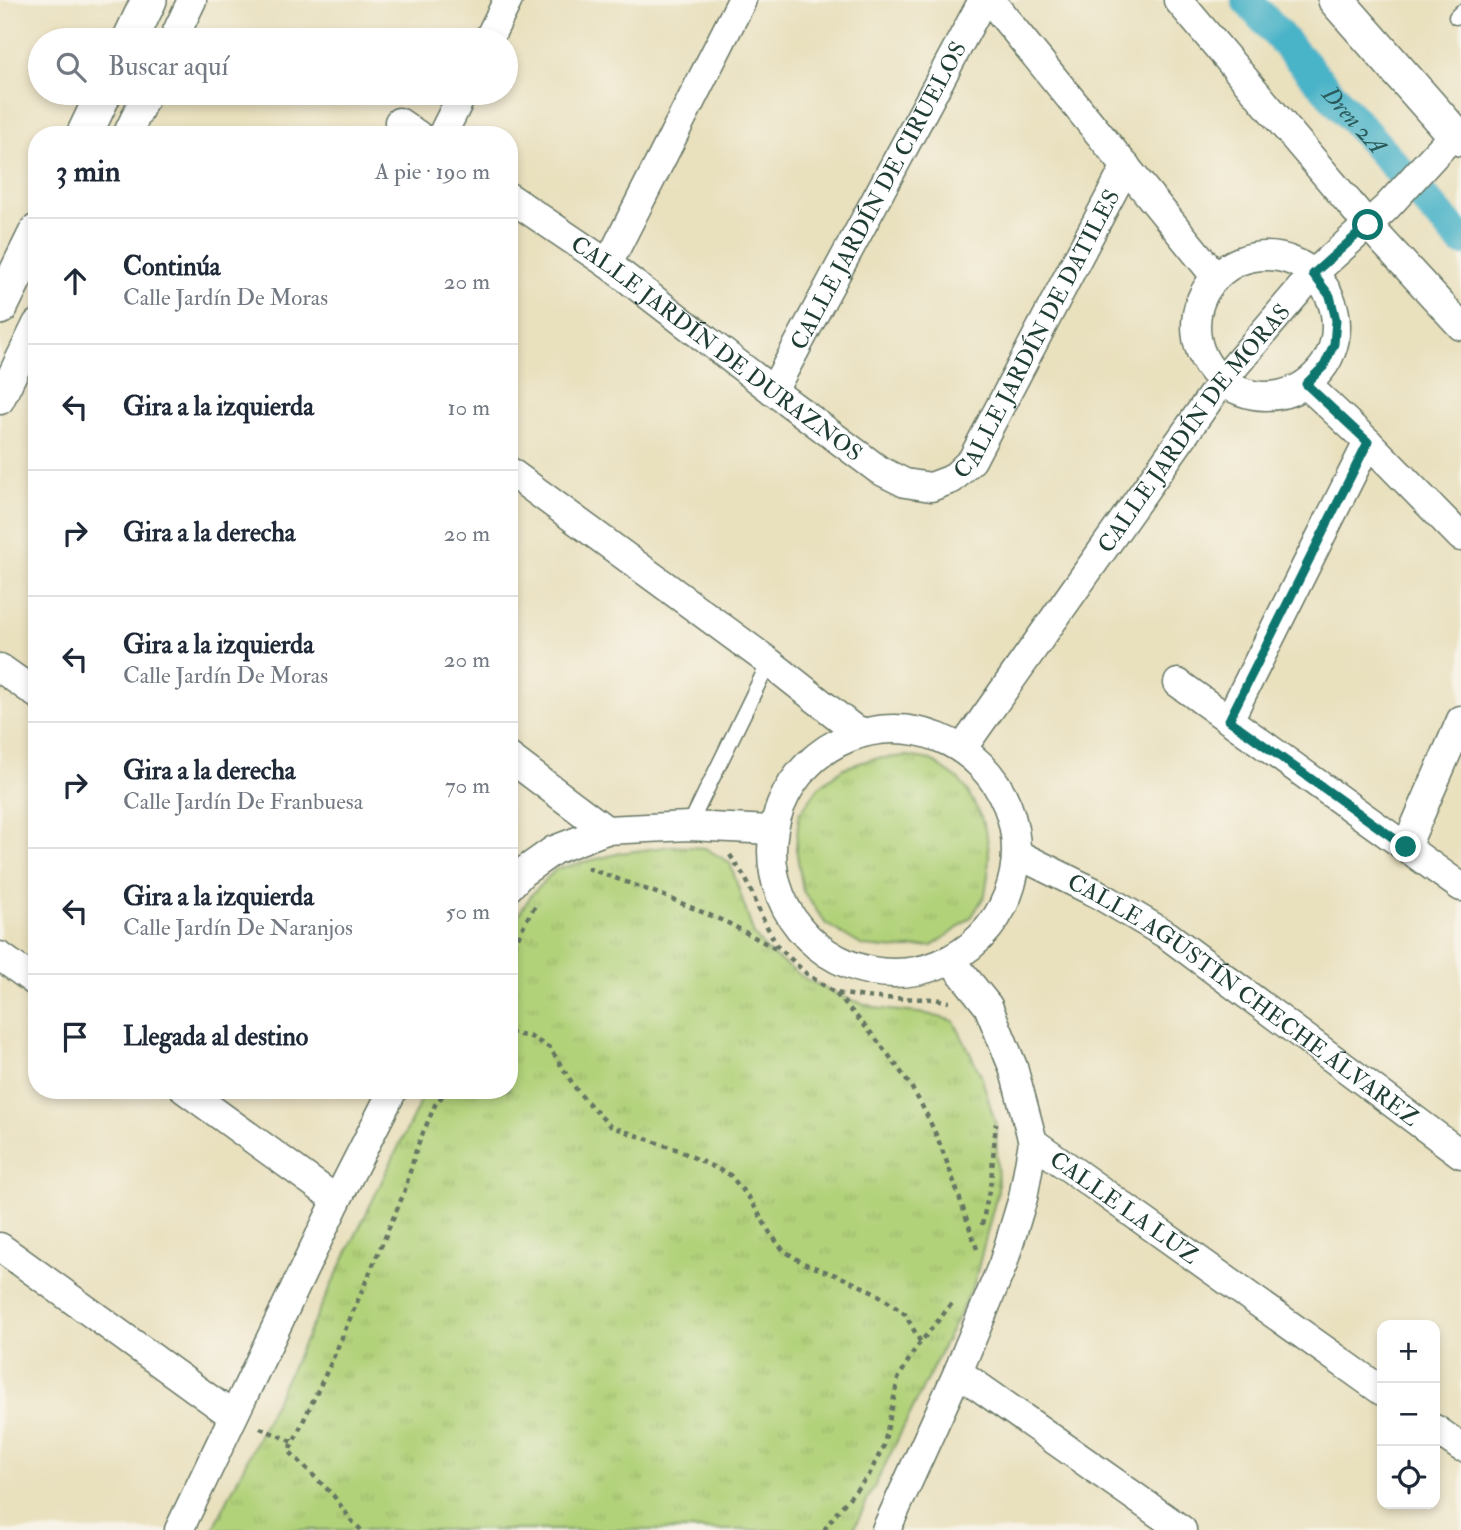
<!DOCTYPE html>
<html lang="es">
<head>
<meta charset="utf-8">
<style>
	:root { --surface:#fff; --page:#f6f6f7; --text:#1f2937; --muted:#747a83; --line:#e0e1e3 }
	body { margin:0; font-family:"IM FELL Double Pica",serif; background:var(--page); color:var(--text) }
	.controls { position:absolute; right:21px; bottom:21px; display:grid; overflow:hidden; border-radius:14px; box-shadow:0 4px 10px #0003 }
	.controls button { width:63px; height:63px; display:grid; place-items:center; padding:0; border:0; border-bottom:2px solid var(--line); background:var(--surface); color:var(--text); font:35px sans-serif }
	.stop { position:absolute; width:21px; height:21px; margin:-16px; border:5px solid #0f766e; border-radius:50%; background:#fff }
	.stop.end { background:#0f766e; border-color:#fff; box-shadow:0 2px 7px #0008 }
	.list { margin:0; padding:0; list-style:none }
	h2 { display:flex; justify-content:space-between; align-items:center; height:91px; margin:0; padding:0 28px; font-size:30px }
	h2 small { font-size:23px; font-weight:400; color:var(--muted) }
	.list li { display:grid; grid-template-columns:46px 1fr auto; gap:21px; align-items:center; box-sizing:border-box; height:126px; padding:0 28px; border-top:2px solid var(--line) }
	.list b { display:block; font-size:26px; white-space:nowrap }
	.list p { margin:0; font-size:23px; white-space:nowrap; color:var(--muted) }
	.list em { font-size:23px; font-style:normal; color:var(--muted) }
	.icon { flex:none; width:38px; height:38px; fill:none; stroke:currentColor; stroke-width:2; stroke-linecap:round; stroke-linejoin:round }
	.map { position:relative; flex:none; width:1461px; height:1530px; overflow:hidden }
	.search { position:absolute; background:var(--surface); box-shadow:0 4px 10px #0003; left:28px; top:28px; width:490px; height:77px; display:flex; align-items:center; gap:18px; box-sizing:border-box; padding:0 24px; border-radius:38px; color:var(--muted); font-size:26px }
	.panel { position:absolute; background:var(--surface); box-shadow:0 4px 10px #0003; left:28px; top:126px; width:490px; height:973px; border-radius:28px }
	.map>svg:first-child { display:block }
	.park { fill:url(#park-tufts); stroke:#688857; stroke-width:2 }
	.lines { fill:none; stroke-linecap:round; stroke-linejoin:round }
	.canal { stroke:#49b3c8; stroke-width:32 }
	.service-casing { stroke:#667664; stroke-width:17 }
	.minor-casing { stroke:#667664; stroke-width:31 }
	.tertiary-casing { stroke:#667664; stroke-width:38 }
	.path { stroke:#667664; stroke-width:4.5; stroke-dasharray:5 5; stroke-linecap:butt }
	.service { stroke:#fff; stroke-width:14 }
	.minor { stroke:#fff; stroke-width:28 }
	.tertiary { stroke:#fff; stroke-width:35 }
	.route { stroke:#0f766e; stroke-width:9 }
	.labels { text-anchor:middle; stroke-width:5; stroke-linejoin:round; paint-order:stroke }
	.street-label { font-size:23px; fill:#1f3d34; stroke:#f7f3e8 }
	.water-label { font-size:24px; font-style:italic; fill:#2a5a59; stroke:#f7f3e8 }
</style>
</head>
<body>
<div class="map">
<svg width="1461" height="1530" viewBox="0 0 1461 1530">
	<defs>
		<pattern id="park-tufts" width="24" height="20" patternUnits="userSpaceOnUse" patternTransform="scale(1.75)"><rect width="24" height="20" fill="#b2d27a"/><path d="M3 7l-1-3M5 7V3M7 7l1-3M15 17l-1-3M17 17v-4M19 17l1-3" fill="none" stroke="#99b56a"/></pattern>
	</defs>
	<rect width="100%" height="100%" fill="#f7f3e8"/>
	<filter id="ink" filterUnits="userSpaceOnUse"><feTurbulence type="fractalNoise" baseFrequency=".0143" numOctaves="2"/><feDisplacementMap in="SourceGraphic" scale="14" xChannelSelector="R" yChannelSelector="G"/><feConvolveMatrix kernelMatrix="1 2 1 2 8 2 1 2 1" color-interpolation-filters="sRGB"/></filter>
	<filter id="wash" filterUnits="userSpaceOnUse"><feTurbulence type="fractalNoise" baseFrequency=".00686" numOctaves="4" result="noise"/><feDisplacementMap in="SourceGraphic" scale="28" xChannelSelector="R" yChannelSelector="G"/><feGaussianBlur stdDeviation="1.57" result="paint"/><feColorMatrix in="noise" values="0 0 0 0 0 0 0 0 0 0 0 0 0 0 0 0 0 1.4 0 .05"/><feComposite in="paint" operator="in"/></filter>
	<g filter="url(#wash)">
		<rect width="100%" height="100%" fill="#e9e0be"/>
		<g class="park">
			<polygon points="907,756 931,760 959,780 967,790 981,817 987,836 989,855 988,875 985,895 972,916 954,931 932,946 898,949 863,946 826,924 803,891 796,848 799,814 819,787 844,768 872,759"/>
			<polygon points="672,846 705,848 730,863 754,935 768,952 807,980 848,999 881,1009 927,1014 954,1021 981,1075 996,1125 998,1190 974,1284 853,1530 213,1530 426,1090 509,1090 509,930 531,895 556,869 621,853"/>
		</g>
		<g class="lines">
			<path class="canal" id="s1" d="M1247,0L1461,240"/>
		</g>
	</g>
	<g filter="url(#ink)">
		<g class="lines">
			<g class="service-casing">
				<g id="service">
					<polyline points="1456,17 1461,12"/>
					<polyline points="689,826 769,662"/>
				</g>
			</g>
			<g class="minor-casing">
				<g id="minor">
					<polyline points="990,0 1215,276"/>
					<polyline points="1178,0 1368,225 1461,326"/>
					<polyline points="173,40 192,0"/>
					<polyline points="488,40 508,0"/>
					<polyline points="399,122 418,135"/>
					<polyline points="127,135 147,93"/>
					<polyline points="442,135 463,93"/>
					<path id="s2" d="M509,197L608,264L773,391L879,470L905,483L931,487L952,479L972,460L1126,166"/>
					<circle cx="1266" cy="326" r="70"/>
					<polyline points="608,264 742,0"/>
					<polyline points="1306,384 1368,442 1461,537"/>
					<path id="s3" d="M773,391L983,0"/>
					<polyline points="0,400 37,324"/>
					<polyline points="509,471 769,662 859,733"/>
					<polyline points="0,668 37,694"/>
					<polyline points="1178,683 1461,887"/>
					<polyline points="1229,720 1368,442"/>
					<circle cx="894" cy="851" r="122"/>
					<path id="s4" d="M962,749L1222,381L1313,274L1386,208L1454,134L1461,142"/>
					<polyline points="509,757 606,830"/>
					<polyline points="1406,847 1461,720"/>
					<path id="s5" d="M1017,854L1096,893L1167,935L1461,1154"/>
					<polyline points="509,887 523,872 554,850 606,830 689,826 773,830"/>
					<polyline points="0,956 37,983"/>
					<path id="s6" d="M951,960L988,1006L1013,1067L1033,1142L1382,1391"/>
					<polyline points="185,1090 337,1200"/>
					<polyline points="0,1247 233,1416"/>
					<polyline points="958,1372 1182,1530"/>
					<polyline points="1435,1429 1461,1447"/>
					<polyline points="179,1530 337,1200 393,1090"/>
					<polyline points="886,1530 958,1372 1003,1264 1023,1198 1033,1142"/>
				</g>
			</g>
			<g class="tertiary-casing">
				<g id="tertiary">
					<polyline points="1336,0 1454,134"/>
					<polyline points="130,40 149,0"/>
					<polyline points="84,135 104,93"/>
					<polyline points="0,307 37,232"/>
				</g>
			</g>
			<g class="path">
				<polyline points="730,855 746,879 762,917 777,946 807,974 835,993 875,998 935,999 949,1002"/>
				<polyline points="587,868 662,895 728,923 778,950"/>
				<path d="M509,966C514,943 524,922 537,903"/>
				<path d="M836,994C864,1024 891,1055 913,1090C942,1137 958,1196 977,1249"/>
				<polyline points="509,1033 531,1037 550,1048 578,1092 610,1126 678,1150 730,1175 750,1199 770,1233 783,1250 803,1263 841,1277 874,1292 905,1314 921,1343"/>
				<polyline points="982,1225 991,1181 996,1123"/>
				<polyline points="260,1428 294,1442"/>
				<polyline points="361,1530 351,1520 333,1495 289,1451 330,1365 404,1193 417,1147 435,1105 447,1090"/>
				<polyline points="824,1530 837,1512 869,1475 884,1445 898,1379 915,1349 954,1301"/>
			</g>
			<use href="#service" class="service"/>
			<use href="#minor" class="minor"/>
			<use href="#tertiary" class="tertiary"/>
		</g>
	</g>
	<g class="lines" filter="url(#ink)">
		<polyline class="route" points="1368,225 1313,274 1330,296 1336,320 1334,344 1324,366 1306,384 1368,442 1229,720 1406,847"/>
	</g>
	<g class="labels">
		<g class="street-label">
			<text dy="8" stroke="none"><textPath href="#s3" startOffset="222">CALLE JARDÍN DE CIRUELOS</textPath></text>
			<text dy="8" stroke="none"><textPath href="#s2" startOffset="707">CALLE JARDÍN DE DATILES</textPath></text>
			<text dy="8" stroke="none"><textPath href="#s2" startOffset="257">CALLE JARDÍN DE DURAZNOS</textPath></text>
			<text dy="8" stroke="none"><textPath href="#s4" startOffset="396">CALLE JARDÍN DE MORAS</textPath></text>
			<text dy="8" stroke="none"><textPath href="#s5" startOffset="270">CALLE AGUSTÍN CHECHE ÁLVAREZ</textPath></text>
			<text dy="8" stroke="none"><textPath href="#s6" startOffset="315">CALLE LA LUZ</textPath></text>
		</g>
		<g class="water-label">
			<text dy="8" stroke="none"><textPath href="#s1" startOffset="161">Dren 2A</textPath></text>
		</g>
	</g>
</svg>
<div class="controls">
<button>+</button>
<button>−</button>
<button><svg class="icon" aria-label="locate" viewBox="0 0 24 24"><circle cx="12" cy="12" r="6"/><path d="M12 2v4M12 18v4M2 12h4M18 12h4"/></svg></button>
</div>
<div class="stop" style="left:1368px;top:225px"></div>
<div class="stop end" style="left:1406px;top:847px"></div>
<div class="search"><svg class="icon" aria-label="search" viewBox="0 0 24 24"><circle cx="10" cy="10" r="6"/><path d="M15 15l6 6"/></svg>Buscar aquí</div>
<section class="panel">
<h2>3 min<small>A pie · 190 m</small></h2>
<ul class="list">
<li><svg class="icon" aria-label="ahead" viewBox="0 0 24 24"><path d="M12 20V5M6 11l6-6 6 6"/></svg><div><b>Continúa</b><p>Calle Jardín De Moras</p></div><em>20 m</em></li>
<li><svg class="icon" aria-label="left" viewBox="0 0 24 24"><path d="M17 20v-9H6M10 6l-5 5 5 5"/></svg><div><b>Gira a la izquierda</b></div><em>10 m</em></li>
<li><svg class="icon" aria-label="right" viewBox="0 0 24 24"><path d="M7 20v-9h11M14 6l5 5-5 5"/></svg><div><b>Gira a la derecha</b></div><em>20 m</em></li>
<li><svg class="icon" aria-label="left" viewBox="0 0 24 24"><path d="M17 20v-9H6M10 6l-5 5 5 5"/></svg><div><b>Gira a la izquierda</b><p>Calle Jardín De Moras</p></div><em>20 m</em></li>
<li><svg class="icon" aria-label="right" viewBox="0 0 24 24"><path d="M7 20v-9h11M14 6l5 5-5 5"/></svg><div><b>Gira a la derecha</b><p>Calle Jardín De Franbuesa</p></div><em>70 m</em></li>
<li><svg class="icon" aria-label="left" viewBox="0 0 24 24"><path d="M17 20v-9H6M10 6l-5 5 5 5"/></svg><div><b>Gira a la izquierda</b><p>Calle Jardín De Naranjos</p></div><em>50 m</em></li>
<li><svg class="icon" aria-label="arrive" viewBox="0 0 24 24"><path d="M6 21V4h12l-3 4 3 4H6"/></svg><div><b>Llegada al destino</b></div></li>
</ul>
</section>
</div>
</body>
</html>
